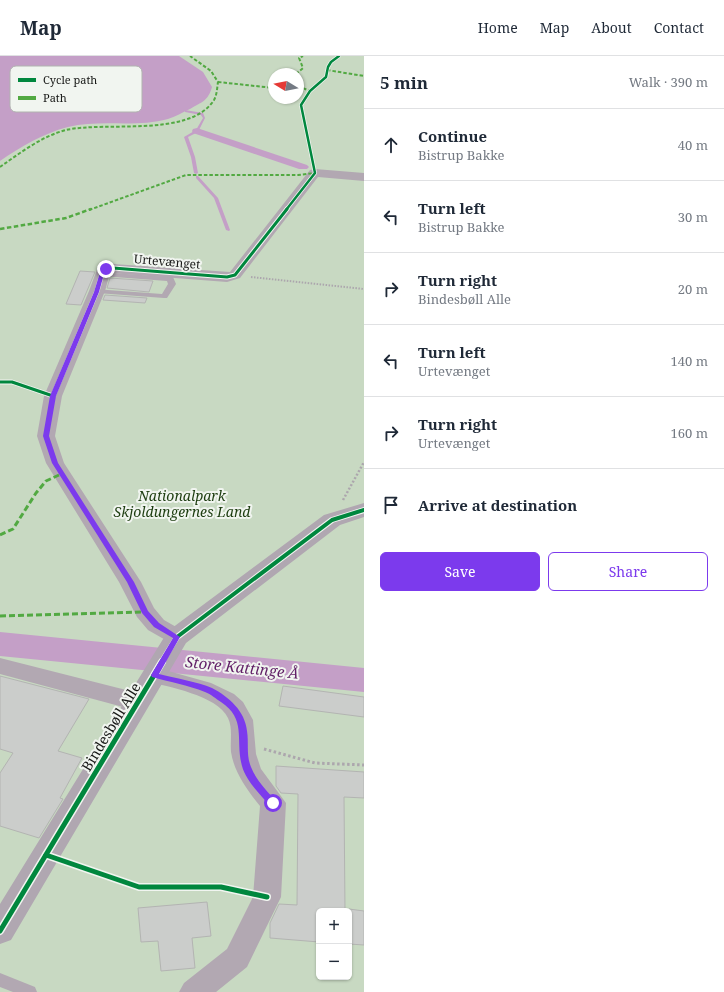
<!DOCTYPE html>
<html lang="en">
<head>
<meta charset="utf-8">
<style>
	:root { --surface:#fff; --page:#f6f6f7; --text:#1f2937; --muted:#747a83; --line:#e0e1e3; --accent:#7c3aed }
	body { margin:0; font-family:"Noto Serif",serif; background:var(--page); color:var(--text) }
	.controls { position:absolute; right:12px; bottom:12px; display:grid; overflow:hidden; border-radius:6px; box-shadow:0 1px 3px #0004 }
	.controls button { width:36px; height:36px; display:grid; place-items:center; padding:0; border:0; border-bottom:1px solid var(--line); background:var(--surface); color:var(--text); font:20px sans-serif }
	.compass { position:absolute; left:268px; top:12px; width:36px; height:36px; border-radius:50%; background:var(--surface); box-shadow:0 1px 3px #0004; rotate:280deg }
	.stop { position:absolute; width:12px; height:12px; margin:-9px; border:3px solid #7c3aed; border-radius:50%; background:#fff }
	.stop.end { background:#7c3aed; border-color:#fff; box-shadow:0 1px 4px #0008 }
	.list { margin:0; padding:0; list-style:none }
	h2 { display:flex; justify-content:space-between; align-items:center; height:52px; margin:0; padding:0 16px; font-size:17px }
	h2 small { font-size:13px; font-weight:400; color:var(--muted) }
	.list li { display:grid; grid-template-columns:26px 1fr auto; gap:12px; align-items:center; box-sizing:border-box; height:72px; padding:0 16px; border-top:1px solid var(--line) }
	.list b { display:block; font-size:15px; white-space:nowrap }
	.list p { margin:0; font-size:13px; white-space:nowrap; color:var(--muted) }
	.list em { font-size:13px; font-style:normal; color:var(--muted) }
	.actions { display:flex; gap:8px; padding:12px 16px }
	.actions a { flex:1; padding:9px 0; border:1px solid var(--accent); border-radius:6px; text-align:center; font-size:14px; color:var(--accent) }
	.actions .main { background:var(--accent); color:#fff }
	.icon { flex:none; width:22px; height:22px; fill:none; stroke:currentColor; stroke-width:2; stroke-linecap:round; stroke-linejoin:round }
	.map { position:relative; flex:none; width:364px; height:936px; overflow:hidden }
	header { display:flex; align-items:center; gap:24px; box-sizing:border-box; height:56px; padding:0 20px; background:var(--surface); border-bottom:1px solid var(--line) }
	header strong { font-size:19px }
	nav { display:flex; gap:22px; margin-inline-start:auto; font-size:14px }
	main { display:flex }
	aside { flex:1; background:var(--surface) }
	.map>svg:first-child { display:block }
	.green { fill:#c8d9c2; fill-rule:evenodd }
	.water { fill:#c49fc7 }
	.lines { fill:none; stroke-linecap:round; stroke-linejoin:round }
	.stream { fill:#c49fc7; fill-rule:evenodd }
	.canal { fill:#c49fc7; fill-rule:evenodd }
	.river { fill:#c49fc7; fill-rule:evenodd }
	.building { fill:#cbcdcb; stroke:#b3b4b2 }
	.path-far2 { stroke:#aca6ad; stroke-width:2; stroke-dasharray:1.5 1.5; stroke-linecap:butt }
	.path-far1 { stroke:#aca6ad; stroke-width:2.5; stroke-dasharray:2 2; stroke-linecap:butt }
	.path { stroke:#aca6ad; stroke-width:3; stroke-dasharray:2.5 2.5; stroke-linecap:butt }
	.lane { fill:#b2a8b2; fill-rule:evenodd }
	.street { fill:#b2a8b2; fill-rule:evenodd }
	.secondary { fill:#b0a7b1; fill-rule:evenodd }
	.quiet-far2 { stroke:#52a942; stroke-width:2; stroke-dasharray:3.5 2; stroke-linecap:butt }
	.quiet-far1 { stroke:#52a942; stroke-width:2.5; stroke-dasharray:4.5 2.5; stroke-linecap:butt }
	.quiet { stroke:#52a942; stroke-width:3; stroke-dasharray:6 3; stroke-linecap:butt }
	.cycleway-far3-casing { stroke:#f1f5f0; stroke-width:4 }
	.cycleway-far2-casing { stroke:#f1f5f0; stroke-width:5 }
	.cycleway-far1-casing { stroke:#f1f5f0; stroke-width:6 }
	.cycleway-casing { stroke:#f1f5f0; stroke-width:8 }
	.cycleway-far3 { stroke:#00873e; stroke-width:2.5 }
	.cycleway-far2 { stroke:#00873e; stroke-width:3 }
	.cycleway-far1 { stroke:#00873e; stroke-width:4 }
	.cycleway { stroke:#00873e; stroke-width:5 }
	.route { fill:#7c3aed }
	.labels { text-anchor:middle; stroke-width:4; stroke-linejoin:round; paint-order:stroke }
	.far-street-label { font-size:12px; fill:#171816; stroke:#f1f5f0 }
	.park-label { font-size:14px; font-style:italic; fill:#1d3d10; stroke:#f1f5f0 }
	.street-label { font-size:14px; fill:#171816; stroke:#f1f5f0 }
	.water-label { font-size:15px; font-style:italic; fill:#611f67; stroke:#f1f5f0 }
	.key { fill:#f1f5f0; stroke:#b0b3af; stroke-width:1 }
	.key-label { font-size:11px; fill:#171816 }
</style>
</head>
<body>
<header>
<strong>Map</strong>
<nav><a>Home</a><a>Map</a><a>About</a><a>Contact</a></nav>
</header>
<main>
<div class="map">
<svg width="364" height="936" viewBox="0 0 364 936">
	<rect width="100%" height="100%" fill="#e5e7e4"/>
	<path class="green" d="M0,0H364V936H0ZM274,18H298V42H274ZM319,855H349V921H319Z"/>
	<path class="water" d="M0,0H179L203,16L212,31C208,45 202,46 190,53C183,56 175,61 168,63C136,72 100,63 68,71C44,77 20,91 0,105Z"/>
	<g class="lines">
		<g class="stream">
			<polygon points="185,54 203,57 205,62 198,76 188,81 195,101 198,117 196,118 194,117 191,101 184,81 196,74 203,62 201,59 185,56"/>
			<polygon points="196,120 198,120 218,142 230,174 229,175 226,174 214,142 196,122"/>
		</g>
		<polygon class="canal" points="197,72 307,109 309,111 307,113 299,113 193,77 192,75 193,73"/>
		<polygon class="river" points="0,576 364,612 364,636 0,600"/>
	</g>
	<g class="building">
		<polygon points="80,215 95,216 81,249 66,248"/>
		<polygon points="110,222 153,225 149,236 107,232"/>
		<polygon points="105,239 147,242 145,247 103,244"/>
		<polygon points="0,620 89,643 58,695 82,702 60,742 63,743 39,782 0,770 0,717 13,697 0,693"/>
		<polygon points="283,630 364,641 364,661 279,650"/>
		<polygon points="276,710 364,716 364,742 344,741 345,855 319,855 319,886 270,882 270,867 279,848 297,849 298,738 281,737 276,730"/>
		<polygon points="207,846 211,880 192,882 195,912 161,915 158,885 141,886 138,852"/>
		<polygon points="349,853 364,855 364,889 349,888"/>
	</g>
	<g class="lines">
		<polyline class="path-far2" points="251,221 364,233"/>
		<polyline class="path-far1" points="343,444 364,406"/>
		<polyline class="path" points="264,693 315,707 364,709"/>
		<g class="lane">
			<polygon points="98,216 170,221 173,221 176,228 167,242 164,242 97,237 94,237 94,233 162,238 168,228 167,225 101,220 97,218"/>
			<polygon points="0,917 35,931 37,936 13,936 0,931"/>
		</g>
		<g class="street">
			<polygon points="315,113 364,117 364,125 318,121 240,222 227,226 110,217 105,235 62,340 55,380 64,407 141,526 154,552 164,564 185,576 188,581 185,586 177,589 169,586 148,574 137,561 119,526 46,407 37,380 44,340 89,235 98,211 113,208 230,216 310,114"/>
			<polygon points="0,602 138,637 146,640 150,646 146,652 138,655 0,618"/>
			<path d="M154,611L211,627L234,638L243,646L253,664L256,698L261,713L286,747L281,841L247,911L216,936H179L184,927L227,893L253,841L260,750C247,734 234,716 231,696C230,685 233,672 228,662C217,639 168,631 146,625L142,619L146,613Z"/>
		</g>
		<polygon class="secondary" points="364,447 364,461 340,469 186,587 11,884 0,888 0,848 168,575 324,459"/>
		<g class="quiet-far2">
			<polyline points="327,14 364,20"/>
			<polyline points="296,18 303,12 299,2 303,0"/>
			<polyline points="218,26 274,32"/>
			<polyline points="298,30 310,35"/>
			<path d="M0,111C20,97 42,80 66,74C105,65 190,82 214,44C217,39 217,32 218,26L211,15L190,0"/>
			<polyline points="89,154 186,119 298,119 315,117"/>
		</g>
		<polyline class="quiet-far1" points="0,173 66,162 91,153"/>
		<g class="quiet">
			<polyline points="0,479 13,473 36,437 46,425 59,419"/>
			<polyline points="0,560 145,556"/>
		</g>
		<g class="cycleway-far3-casing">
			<polyline id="cycleway-far3" points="286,154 315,117 301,49 310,35 326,21 328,11 331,6 339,0"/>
		</g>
		<g class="cycleway-far2-casing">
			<polyline id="cycleway-far2" points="0,326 12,326 53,340 97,235 103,214 113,212 227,221 235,219 287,153"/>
		</g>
		<g class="cycleway-far1-casing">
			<polyline id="cycleway-far1" points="161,607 177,581 332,464 364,454"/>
		</g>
		<g class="cycleway-casing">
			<g id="cycleway">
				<polyline points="46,799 139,831 221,831 267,841"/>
				<polyline points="0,875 162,606"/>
			</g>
		</g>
		<use href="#cycleway-far3" class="cycleway-far3"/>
		<use href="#cycleway-far2" class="cycleway-far2"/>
		<use href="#cycleway-far1" class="cycleway-far1"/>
		<use href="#cycleway" class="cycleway"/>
	</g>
	<path class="route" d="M106,212L108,213L104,218L99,236L56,340L49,380L58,407L134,526L148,555L159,567L180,581L159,618C174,622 198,626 212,632C229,641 245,655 247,675C249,687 246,699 251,711C256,724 267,735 276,745L278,747L273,750H270C260,738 246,725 242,710C235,684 247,663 221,646C216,643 211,638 205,636C188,629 169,626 152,621L151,619L173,582L154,571L142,557L127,526L52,407L43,380L50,340L94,236L101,213Z"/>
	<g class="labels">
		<g class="far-street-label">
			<text transform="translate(167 206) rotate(5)" y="4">Urtevænget</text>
		</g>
		<g class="park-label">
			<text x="182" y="445">Nationalpark<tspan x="182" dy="16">Skjoldungernes Land</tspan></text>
		</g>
		<g class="street-label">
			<text transform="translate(111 671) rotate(-59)" y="5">Bindesbøll Alle</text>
		</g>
		<g class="water-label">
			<text transform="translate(242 612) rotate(6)" y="5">Store Kattinge Å</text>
		</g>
	</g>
	<rect x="10" y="10" width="132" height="46" rx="6" class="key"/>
	<rect x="18" y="22" width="18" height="4" fill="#00873e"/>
	<rect x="18" y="40" width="18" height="4" fill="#52a942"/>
	<g class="key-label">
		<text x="43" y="28">Cycle path</text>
		<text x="43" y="46">Path</text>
	</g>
</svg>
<div class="controls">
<button>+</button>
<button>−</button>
</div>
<svg class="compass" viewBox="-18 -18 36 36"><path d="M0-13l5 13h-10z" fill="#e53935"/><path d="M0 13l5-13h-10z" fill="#747a83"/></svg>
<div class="stop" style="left:273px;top:747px"></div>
<div class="stop end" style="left:106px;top:213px"></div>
</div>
<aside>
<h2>5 min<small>Walk · 390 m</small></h2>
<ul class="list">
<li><svg class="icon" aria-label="ahead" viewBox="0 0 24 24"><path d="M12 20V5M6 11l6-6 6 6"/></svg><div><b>Continue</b><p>Bistrup Bakke</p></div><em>40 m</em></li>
<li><svg class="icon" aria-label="left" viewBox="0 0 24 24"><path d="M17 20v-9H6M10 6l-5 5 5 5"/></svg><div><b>Turn left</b><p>Bistrup Bakke</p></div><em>30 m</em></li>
<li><svg class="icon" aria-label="right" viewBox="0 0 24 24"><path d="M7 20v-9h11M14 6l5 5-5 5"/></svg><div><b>Turn right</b><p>Bindesbøll Alle</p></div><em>20 m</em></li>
<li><svg class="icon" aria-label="left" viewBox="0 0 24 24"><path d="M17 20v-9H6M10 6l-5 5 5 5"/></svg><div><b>Turn left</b><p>Urtevænget</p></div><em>140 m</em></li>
<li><svg class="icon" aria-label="right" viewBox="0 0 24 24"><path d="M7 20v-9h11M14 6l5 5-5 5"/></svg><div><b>Turn right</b><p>Urtevænget</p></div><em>160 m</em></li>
<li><svg class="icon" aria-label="arrive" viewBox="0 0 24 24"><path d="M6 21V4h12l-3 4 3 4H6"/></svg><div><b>Arrive at destination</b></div></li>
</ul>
<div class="actions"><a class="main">Save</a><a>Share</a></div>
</aside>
</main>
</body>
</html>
